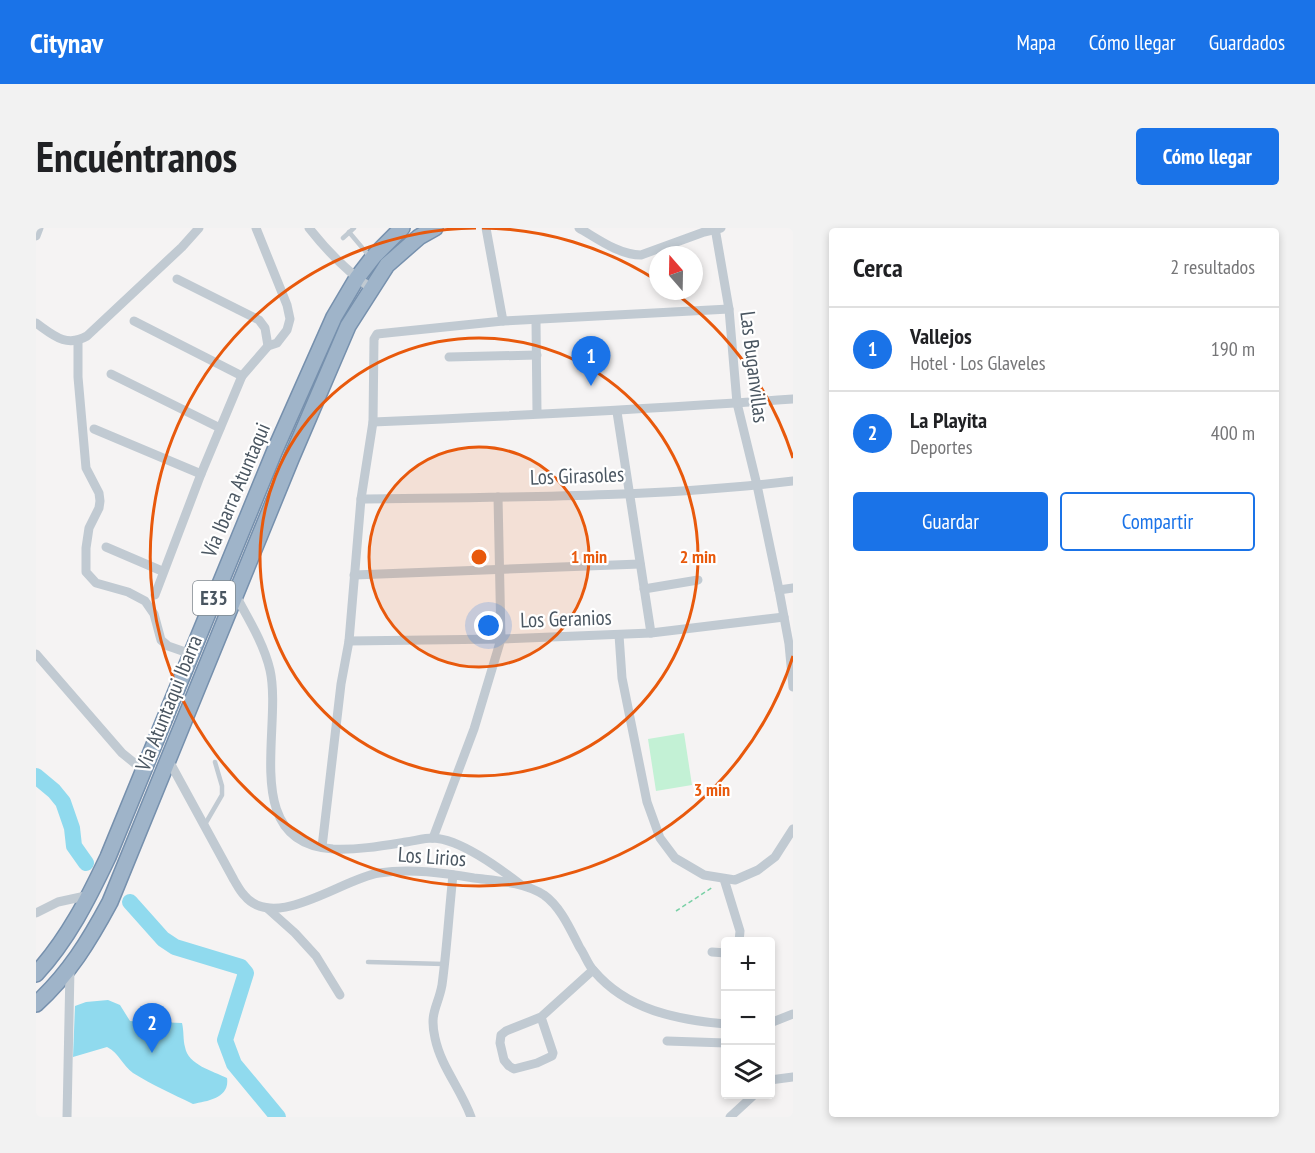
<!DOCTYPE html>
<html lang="es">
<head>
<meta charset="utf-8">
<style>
	:root { --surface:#fff; --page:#f2f2f2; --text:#202124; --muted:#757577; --line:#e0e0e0; --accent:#1a73e8 }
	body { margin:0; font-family:"PT Sans Narrow",sans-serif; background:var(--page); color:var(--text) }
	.controls { position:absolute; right:18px; bottom:18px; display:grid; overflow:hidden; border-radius:6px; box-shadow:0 3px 9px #0003 }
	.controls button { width:54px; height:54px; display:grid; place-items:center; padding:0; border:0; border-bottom:2px solid var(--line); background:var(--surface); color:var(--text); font:30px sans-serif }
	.compass { position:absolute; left:613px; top:18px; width:54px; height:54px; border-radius:50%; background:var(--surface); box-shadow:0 3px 9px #0003; rotate:340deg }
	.you { position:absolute; left:453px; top:398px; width:21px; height:21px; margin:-15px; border:4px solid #fff; border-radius:50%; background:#1a73e8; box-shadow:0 0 0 9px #1a73e833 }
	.badge { display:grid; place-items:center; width:39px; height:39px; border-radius:50%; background:var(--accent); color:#fff; font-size:20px; font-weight:700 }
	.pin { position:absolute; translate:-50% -50px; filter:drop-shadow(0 2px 3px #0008) }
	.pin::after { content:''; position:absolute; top:32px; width:21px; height:18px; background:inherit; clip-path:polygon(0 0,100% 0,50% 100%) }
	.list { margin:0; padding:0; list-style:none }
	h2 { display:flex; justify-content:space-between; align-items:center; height:78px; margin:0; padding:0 24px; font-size:26px }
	h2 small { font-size:20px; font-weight:400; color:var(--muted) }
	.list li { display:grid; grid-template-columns:39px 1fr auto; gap:18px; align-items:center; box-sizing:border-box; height:84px; padding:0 24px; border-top:2px solid var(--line) }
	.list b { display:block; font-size:22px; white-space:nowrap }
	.list p { margin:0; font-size:20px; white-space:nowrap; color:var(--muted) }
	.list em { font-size:20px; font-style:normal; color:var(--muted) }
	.actions { display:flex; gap:12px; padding:18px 24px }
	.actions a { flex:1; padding:14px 0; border:2px solid var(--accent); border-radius:6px; text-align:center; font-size:21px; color:var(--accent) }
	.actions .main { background:var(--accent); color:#fff }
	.icon { flex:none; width:33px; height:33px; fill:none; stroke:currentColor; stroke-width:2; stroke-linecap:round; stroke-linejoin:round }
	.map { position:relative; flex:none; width:757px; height:889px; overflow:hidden; border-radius:6px }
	header { display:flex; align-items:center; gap:36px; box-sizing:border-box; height:84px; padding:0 30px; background:var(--accent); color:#fff }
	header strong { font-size:28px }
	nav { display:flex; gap:33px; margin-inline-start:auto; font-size:21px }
	.intro { display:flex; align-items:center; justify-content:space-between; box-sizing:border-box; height:144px; padding:0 36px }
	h1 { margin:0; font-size:42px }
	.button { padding:15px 27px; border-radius:6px; background:var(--accent); color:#fff; font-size:21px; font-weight:700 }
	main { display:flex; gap:36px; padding:0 36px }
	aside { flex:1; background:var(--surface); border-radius:6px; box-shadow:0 3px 9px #0003 }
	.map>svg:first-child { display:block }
	.green { fill:#c3f1d5 }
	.water { fill:#90daee }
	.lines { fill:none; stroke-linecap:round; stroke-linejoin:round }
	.river { stroke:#90daee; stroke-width:16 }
	.trunk-casing { stroke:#7690ad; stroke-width:18 }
	.path { stroke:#7ad0a6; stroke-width:1.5; stroke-dasharray:4.5 3; stroke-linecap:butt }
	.service { stroke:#c1cad2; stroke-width:4.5 }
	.minor { stroke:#c1cad2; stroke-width:9 }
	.trunk { stroke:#9fb4c9; stroke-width:15 }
	.ring { fill:none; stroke:#e8590c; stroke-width:3 }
	.labels { text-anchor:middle; stroke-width:4.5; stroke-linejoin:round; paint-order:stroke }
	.shield { fill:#fff; stroke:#808990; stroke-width:1.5 }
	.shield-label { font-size:20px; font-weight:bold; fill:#4a5661 }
	.street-label { font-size:21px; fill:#4a5661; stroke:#fff }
	.centre { fill:#e8590c; stroke:#fff; stroke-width:3 }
	.ring-label { font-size:18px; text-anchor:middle; font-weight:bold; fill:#e8590c; stroke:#fff; stroke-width:4.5; stroke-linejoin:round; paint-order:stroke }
</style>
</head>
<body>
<header>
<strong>Citynav</strong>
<nav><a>Mapa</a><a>Cómo llegar</a><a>Guardados</a></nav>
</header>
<div class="intro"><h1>Encuéntranos</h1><a class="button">Cómo llegar</a></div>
<main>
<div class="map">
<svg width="757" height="889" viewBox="0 0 757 889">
	<rect width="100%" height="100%" fill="#f5f3f3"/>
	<polygon class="green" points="648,505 656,557 620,563 612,511"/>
	<path class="water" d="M72,772L84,777L94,793L146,795C148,803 147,812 149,819C152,837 177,843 191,850C194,870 172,873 157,876C137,866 116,857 97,845C87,838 83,825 71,819L37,829L39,778L50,774Z"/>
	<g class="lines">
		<g class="river">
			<polyline points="0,548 18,563 27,574 36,600 38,618 50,635"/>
			<polyline points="94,674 127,711 139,719 205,739 210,745 189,812 198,836 242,889"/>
		</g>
		<g class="trunk-casing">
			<g id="trunk">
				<path d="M0,746C32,711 52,671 72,629L239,222L298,89L321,50L338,28L366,0"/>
				<path d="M0,776C33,746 53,713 74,674L255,231L312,98L351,37L383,9L399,0"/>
			</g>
		</g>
		<polyline class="path" points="640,683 677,659"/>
		<g class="service">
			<polyline points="313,4 334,29"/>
			<polyline points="307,10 318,0"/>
			<polyline points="168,598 186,567 186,558 179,534"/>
			<polyline points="332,734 408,736"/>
		</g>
		<g class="minor">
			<path d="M273,0C291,23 312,44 336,61"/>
			<polyline points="450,0 467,93"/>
			<path d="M543,0C562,11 583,27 605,27L668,4L685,0"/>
			<polyline points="679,0 693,81 701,175 721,257 743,362 753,416 757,459"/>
			<polyline points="0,8 3,0"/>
			<polyline points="141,51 223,92 229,100 232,118"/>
			<polyline points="98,93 206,148"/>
			<polyline points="500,93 501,185"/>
			<path d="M0,95C17,107 30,120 51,108L146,19L163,0"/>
			<polyline points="42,114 42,149 50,240 63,265 64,273 63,280 53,300 50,320 50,344 60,355 92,364 109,373 118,386 125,412 132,418 155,426"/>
			<polyline points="413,129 501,127"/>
			<polyline points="75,146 184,200"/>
			<polyline points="581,184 615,405"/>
			<path d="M337,194C477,188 617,181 757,171"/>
			<polyline points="58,201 165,246"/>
			<path d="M325,271C469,269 614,270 757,253"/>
			<polyline points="70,319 126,343"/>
			<polyline points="318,347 604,336"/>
			<polyline points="608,361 662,352"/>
			<polyline points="743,362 757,360"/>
			<polyline points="119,367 165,246 206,148 232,118 241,115 251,102 254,91 251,77 220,0"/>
			<path d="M200,368C213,392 228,416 234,442C247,500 203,615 297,621C322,622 345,618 370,614C378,613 388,610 397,610C424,611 463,640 484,656"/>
			<polyline points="583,407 586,450 611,574 624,610 639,630 668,647 699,652 722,642 739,629 757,601"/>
			<polyline points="313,413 465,411 615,405 748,389"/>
			<polyline points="0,426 86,525 107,542"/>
			<path d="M132,531L198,652C201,657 204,663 208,667C238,705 307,650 343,645C374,640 408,645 438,650C462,653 488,654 508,667C525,679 535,703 544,720C549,727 552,737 558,743C591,782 641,792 690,796"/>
			<polyline points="397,610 438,501 465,411 462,269"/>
			<polyline points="286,619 305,456 313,413 325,271 337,194 338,111 341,106 467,93 693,81"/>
			<path d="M417,647C413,683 411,720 406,757C402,779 393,784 399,810C405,839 425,861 435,889"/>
			<polyline points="688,651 704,703 703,714"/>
			<polyline points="231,680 259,705 280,728 304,767"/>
			<polyline points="0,685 22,674 54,667"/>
			<polyline points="676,724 690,725"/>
			<polyline points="505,789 517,825 516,828 501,835 478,841 473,838 468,832 464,815 465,807 470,803 505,789 557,742"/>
			<polyline points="734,795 757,786"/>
			<polyline points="631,813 690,815"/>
			<polyline points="734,852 757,849"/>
			<polyline points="31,889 34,741"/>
			<polyline points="694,889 719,866"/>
		</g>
		<use href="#trunk" class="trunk"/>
	</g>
	<circle cx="443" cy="329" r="110" fill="#e8590c" fill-opacity=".12"/>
	<g class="ring">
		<circle cx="443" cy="329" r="110"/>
		<circle cx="443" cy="329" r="219"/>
		<path d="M757 428A329 329 0 1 1 440 0M446 0A329 329 0 0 1 620 52M639 65A329 329 0 0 1 757 230"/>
	</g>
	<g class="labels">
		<rect class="shield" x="157" y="353" width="42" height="34" rx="4.5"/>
		<g class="shield-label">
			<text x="178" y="377">E35</text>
		</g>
		<g class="street-label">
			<text transform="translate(718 139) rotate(83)" y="7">Las Buganvillas</text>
			<text transform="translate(541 248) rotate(-2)" y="7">Los Girasoles</text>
			<text transform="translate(200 262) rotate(-67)" y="7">Vía Ibarra Atuntaqui</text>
			<text transform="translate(530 391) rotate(-2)" y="7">Los Geranios</text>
			<text transform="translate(133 475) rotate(-68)" y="7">Via Atuntaqui Ibarra</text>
			<text transform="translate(396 629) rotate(4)" y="7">Los Lirios</text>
		</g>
	</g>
	<circle cx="443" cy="329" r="9" class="centre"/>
	<g class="ring-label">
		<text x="553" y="335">1 min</text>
		<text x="662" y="335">2 min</text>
		<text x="676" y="568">3 min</text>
	</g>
</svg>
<div class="controls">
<button>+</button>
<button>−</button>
<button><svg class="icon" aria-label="layers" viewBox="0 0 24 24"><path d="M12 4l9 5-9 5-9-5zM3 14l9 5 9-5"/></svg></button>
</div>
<svg class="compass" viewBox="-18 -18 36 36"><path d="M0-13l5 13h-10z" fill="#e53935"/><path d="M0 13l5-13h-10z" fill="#757577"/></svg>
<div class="you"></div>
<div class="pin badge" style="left:555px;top:158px">1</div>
<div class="pin badge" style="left:116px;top:825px">2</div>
</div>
<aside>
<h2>Cerca<small>2 resultados</small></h2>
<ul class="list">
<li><span class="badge">1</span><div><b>Vallejos</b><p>Hotel · Los Glaveles</p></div><em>190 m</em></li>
<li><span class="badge">2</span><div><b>La Playita</b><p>Deportes</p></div><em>400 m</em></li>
</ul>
<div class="actions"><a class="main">Guardar</a><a>Compartir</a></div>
</aside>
</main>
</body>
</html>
